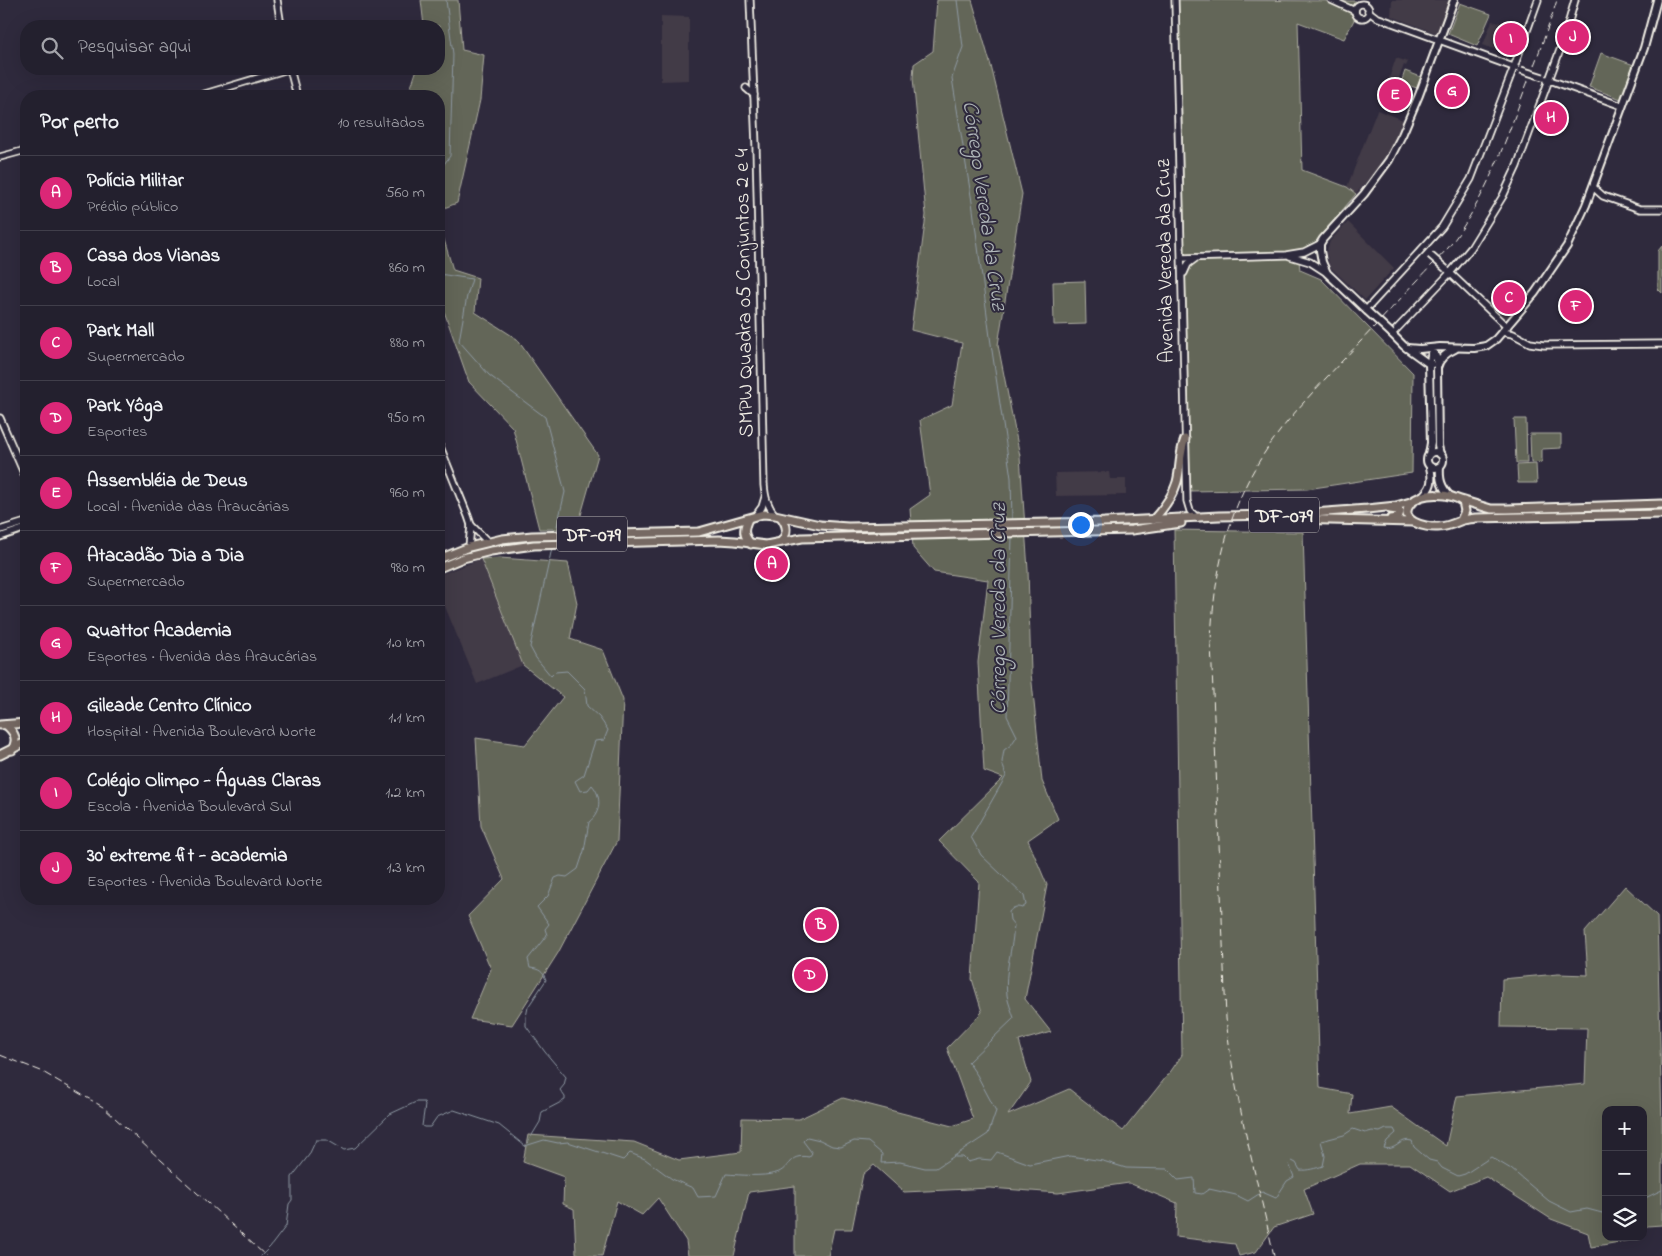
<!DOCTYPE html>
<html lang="pt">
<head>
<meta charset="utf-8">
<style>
	:root { --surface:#23202e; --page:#2b2836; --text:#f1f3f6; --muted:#a3a3aa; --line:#403e4a; --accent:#db2777 }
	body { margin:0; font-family:"Indie Flower",sans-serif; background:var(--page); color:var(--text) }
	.controls { position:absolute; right:15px; bottom:15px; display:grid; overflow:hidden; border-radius:10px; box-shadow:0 5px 20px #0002 }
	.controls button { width:45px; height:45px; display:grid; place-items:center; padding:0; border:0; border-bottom:1px solid var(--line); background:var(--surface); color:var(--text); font:25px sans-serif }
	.you { position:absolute; left:1080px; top:524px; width:18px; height:18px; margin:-12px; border:4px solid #fff; border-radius:50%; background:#1a73e8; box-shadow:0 0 0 8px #1a73e833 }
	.badge { display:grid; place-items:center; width:32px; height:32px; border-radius:50%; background:var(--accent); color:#fff; font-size:16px; font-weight:700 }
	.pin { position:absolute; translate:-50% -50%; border:2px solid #fff; box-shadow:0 1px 5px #0006 }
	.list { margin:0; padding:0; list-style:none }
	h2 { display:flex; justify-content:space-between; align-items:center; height:65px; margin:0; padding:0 20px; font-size:21px }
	h2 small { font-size:16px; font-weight:400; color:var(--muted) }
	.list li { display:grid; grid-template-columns:32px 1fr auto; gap:15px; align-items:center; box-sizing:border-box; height:75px; padding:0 20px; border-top:1px solid var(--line) }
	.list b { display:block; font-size:19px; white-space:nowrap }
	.list p { margin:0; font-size:16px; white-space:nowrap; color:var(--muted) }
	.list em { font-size:16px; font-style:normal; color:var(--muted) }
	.icon { flex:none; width:28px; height:28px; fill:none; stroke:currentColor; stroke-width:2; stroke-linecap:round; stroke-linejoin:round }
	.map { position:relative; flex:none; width:1662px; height:1256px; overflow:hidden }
	.search { position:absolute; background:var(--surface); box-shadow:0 5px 20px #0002; left:20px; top:20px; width:425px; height:55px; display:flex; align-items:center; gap:12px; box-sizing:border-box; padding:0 18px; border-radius:20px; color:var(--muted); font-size:19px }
	.panel { position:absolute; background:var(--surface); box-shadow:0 5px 20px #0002; left:20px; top:90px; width:425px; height:815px; border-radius:20px }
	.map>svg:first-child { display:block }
	.built { fill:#423a47 }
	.green { fill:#636658; stroke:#acaca0 }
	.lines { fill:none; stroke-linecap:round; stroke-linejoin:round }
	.stream { stroke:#8f9aa4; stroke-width:1 }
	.tertiary-casing { stroke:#f4f1e8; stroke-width:9 }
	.secondary-casing { stroke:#f4f1e8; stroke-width:10 }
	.primary-casing { stroke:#f4f1e8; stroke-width:11 }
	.tertiary { stroke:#2f2a3d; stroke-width:5.5 }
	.secondary { stroke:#2f2a3d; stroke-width:6 }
	.primary { stroke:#766964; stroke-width:7 }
	.rail { stroke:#f4f1e8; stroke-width:1; stroke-dasharray:8 4; stroke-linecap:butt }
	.tertiary-bridge-casing { stroke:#f4f1e8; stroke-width:9; stroke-linecap:butt }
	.secondary-bridge-casing { stroke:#f4f1e8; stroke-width:10; stroke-linecap:butt }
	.tertiary-bridge { stroke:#2f2a3d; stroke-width:5.5 }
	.secondary-bridge { stroke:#2f2a3d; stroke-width:6 }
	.labels { text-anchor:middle; stroke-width:4; stroke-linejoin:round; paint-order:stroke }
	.shield { fill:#2f2a3d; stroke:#b9b5b5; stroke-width:1 }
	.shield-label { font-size:20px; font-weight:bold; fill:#f4f1e8 }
	.street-label { font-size:21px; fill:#f4f1e8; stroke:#2f2a3d }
	.water-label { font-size:22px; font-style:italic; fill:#b0b7ba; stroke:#2f2a3d }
</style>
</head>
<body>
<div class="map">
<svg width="1662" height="1256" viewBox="0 0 1662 1256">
	<rect width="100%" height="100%" fill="#2f2a3d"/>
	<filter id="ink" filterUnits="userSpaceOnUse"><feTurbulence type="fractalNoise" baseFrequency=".02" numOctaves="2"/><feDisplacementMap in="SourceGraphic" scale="10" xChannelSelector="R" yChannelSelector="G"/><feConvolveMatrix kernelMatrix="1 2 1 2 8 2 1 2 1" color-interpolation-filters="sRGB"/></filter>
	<g filter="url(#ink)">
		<g class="built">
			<polygon points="1392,0 1450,0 1438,34 1391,16"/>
			<polygon points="661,16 689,17 689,80 661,81"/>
			<polygon points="1492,21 1499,23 1499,22 1515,27 1518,33 1509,55 1483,45"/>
			<polygon points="1396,58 1408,62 1406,66 1404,65 1396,86 1402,88 1401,93 1386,87"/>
			<polygon points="1377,110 1403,120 1391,147 1375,171 1356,194 1347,187"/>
			<polygon points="1348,222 1394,268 1365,300 1330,267 1326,253 1330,241"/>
			<polygon points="1515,283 1528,294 1506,322 1493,310"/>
			<polygon points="1109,472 1110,479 1126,479 1126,495 1056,496 1055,473"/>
			<polygon points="481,559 523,665 477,684 439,592 439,575"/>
		</g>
		<g class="green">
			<polygon points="421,0 458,0 462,50 484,55 480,100 457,203 439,210 439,96 408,96 417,69 439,69 439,26 424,26"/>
			<polygon points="937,0 972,0 991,66 1022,194 998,345 1020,456 1028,570 1031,673 1042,781 1058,819 1028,840 1047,885 1025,999 1051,1032 1019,1041 1031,1082 1008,1115 1069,1089 1123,1131 1171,1071 1182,1055 1174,530 1303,532 1320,1088 1352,1094 1350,1114 1391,1107 1446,1146 1457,1096 1585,1084 1587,1028 1501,1027 1502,979 1558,974 1588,975 1585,932 1625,886 1657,916 1662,1126 1662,1225 1647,1226 1643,1230 1643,1110 1606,1110 1606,1237 1635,1237 1631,1240 1591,1247 1588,1233 1551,1219 1486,1177 1450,1191 1410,1164 1360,1164 1304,1189 1313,1214 1274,1227 1256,1252 1239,1256 1235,1244 1176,1237 1177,1203 1129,1183 1058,1193 990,1188 904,1192 874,1165 863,1174 852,1229 834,1229 828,1256 795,1256 795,1186 749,1192 734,1256 688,1256 686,1241 658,1198 642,1215 617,1201 602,1256 583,1256 576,1253 574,1209 563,1204 564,1177 523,1162 528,1135 634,1142 679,1160 741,1152 742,1118 799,1119 843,1098 952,1126 973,1119 947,1048 982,1012 972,979 979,882 939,841 1003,778 984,771 978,662 988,580 934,572 913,548 910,509 930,495 920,420 952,405 962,343 911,330 926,215 913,78 914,64 933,51"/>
			<polygon points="1177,0 1356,1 1354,20 1344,39 1298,22 1302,170 1347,187 1356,194 1311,247 1298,252 1300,270 1321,279 1413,373 1412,473 1307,489 1190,491 1181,77"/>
			<polygon points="1460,3 1491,14 1477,46 1448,34"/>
			<polygon points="1601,53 1634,65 1621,99 1589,87"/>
			<polygon points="1405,71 1421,77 1417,88 1401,83"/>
			<polygon points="443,236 453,270 478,278 475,312 517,339 598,455 577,529 539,529 513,428 469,382 439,297 439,239"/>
			<polygon points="1662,246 1662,293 1658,289 1658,251"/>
			<polygon points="1085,281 1086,324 1054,325 1053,282"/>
			<polygon points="1514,419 1526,419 1527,463 1516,463"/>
			<polygon points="1530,434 1561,434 1561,448 1542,449 1542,462 1531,463"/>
			<polygon points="1536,464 1537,483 1518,483 1517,465"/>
			<polygon points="500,558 568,563 577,603 570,639 603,650 623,700 617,841 558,953 512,1025 470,1019 491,969 468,916 504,879 481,826 476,738 525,745 563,697 523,665 481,559"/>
		</g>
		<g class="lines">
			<g class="stream">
				<polyline points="957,0 963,47 952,78 972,202 990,337 1011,478 1012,520"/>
				<polyline points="439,171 450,156 453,54 446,0"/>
				<polyline points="439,274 472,279 467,296 459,341 489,375 545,417 565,492 557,526"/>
				<polyline points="554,541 554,540"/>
				<path d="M526,1145L540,1122L542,1112L565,1100V1097L560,1090L564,1085L566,1077L545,1052L526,1026V1017L528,1007L546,980C543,971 539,969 530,968L528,959L547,935L545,929L549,924L537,907L548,896L555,878L560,876L567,877L578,869L584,851L589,822C601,813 602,796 592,785L588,790L580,791L575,781L584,775L595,741L604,740L608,730L599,717L587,706L585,689L567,671L555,672L551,676L536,658L530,647L552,548"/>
				<path d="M955,1157H963L968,1162L979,1159L991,1160L997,1152L1030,1164L1070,1156L1103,1161L1126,1168L1167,1169L1178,1180L1194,1178L1195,1193L1202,1194L1209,1189L1236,1195L1248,1201L1262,1192L1276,1198L1287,1181L1294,1177L1289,1164L1292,1161L1296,1163L1300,1170C1306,1171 1317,1168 1323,1166L1325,1156L1321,1141L1344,1135L1353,1129L1365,1133L1372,1131L1380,1132L1386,1129H1394L1396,1133L1387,1141L1384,1148C1396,1152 1400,1137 1412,1141L1414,1147L1429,1160L1437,1162L1442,1168L1458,1176L1465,1174L1491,1157L1511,1169L1549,1201L1571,1212L1587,1209L1606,1214"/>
				<polyline points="1643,1199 1662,1190"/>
				<path d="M261,1256L270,1247L286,1226L289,1204L292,1200V1177L309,1155L316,1140H327L344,1150L355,1148L390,1114L416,1102H424L425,1105L422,1126L424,1127H430L437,1117L454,1110L499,1125L525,1146L544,1140L558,1143L568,1142L623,1160L630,1153L645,1159L672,1179L693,1188L698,1197L716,1196L726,1174C741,1175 762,1177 776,1173C791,1169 787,1153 809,1157L812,1153L803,1141L807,1137L820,1140L832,1146L841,1147L854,1141L868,1142L882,1154L881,1163L900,1162L925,1168H936L988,1134L996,1111L977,1075L968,1062L1014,1018C1012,1011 1008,1003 1007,995C1004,972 1013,948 1014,925L1010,920L1009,912C1013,907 1016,906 1022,908L1026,905L1024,896L981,855L971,837L1006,776L1002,762L1004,750L1011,745L1017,736L1007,716L1012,536"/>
			</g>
			<g class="tertiary-casing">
				<g id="tertiary">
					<polyline points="277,0 281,26"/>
					<path d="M750,0L756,146L764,485C765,497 767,505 775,515"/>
					<polyline points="1175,0 1187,501 1190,511 1197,518"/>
					<polyline points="1331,0 1355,11"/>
					<circle cx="1362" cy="11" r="7"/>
					<polyline points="1368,11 1376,17 1516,68"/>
					<polyline points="290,69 297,96"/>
					<polyline points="1547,79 1622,106"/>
					<polyline points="746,88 754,95"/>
					<polyline points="198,96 288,69"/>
					<polyline points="0,157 26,150"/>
					<polyline points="1593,187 1603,196 1640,209 1662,209"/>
					<polyline points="1290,256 1310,262 1327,273"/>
					<polyline points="1182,258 1286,255 1304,252 1320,244"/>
					<polyline points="1449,272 1507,327"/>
					<polyline points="1184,273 1188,264 1196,258"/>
					<polyline points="1366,310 1442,227 1471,179 1514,67 1538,0"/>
					<polyline points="1502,332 1513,334 1530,343 1544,345 1662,344"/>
					<polyline points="1392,334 1450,273 1471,248 1503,196 1517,166 1563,42 1575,0"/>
					<polyline points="0,418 26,478"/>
					<polyline points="439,444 468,516 471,525 469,547"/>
					<polyline points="756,515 762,507 765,497"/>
					<polyline points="471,525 488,542"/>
					<polyline points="0,530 26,522"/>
					<polyline points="0,537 26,528"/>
				</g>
			</g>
			<g class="secondary-casing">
				<g id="secondary">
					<polyline points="1367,311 1327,273 1322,262 1320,251 1320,244 1323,239 1364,194 1389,160 1402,135 1419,95 1454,0"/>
					<polyline points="1391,333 1404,346 1429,364 1432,364"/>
					<polyline points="1407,348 1420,349 1440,347 1474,348 1486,346 1496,339 1535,293 1567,246 1586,205 1644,48 1657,0"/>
					<circle cx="1435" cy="460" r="8"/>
					<polyline points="1429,454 1431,443 1429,364 1432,353 1435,354 1438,363"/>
					<path d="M1440,454L1438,446L1437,368C1439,358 1446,353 1455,349"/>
					<path d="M1440,467C1439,479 1441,487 1450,496"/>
					<path d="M1421,497C1432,488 1433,481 1430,467"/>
				</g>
			</g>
			<g class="primary-casing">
				<g id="primary">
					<polyline points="1461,500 1491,509 1507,509 1662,504"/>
					<polyline points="1390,509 1397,510 1400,512 1398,518 1391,519"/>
					<path d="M781,517C788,526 788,533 781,542"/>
					<path d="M748,519C743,530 743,535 751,544"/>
					<polyline points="1289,519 1413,522"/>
					<path d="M1153,520C1162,510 1173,496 1177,482C1181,467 1179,454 1185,439"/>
					<path d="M1461,520L1465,511L1463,502C1451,493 1422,491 1411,503C1396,521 1426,528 1438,527C1446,527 1453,524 1460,521C1465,519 1471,519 1476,518L1662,514"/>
					<polyline points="439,559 469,547 502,539 532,536 699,532 763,514 775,515 820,525 848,527 1104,522 1219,516 1286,515 1367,509 1396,506 1414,501"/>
					<polyline points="439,568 463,558 491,551 534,545 719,540 735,541 766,545 802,538 1132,530 1181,523"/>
					<polyline points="0,725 26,723"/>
					<path d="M6,725C15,733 18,739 12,750"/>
					<polyline points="0,755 26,742"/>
				</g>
			</g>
			<use href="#tertiary" class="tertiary"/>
			<use href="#secondary" class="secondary"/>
			<use href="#primary" class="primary"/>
			<g class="rail">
				<polyline points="0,1055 41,1071 103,1107 266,1256"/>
				<path d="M1274,1256C1257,1177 1234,1099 1226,1018L1211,642C1213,587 1223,531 1248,481C1272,434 1308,397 1344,359C1379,322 1413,285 1448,248C1484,202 1503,148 1523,94C1535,63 1547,32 1557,0"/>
			</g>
			<g class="tertiary-bridge-casing">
				<g id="tertiary-bridge">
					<polyline points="1521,70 1543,77"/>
					<polyline points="1430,255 1446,269"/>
				</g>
			</g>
			<g class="secondary-bridge-casing">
				<polyline id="secondary-bridge" points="1367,311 1391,333"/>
			</g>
			<use href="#tertiary-bridge" class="tertiary-bridge"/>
			<use href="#secondary-bridge" class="secondary-bridge"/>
		</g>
	</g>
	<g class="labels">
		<g class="shield">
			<rect x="1249" y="497.5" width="70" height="35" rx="4"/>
			<rect x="557" y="516.5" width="70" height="35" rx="4"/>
		</g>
		<g class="shield-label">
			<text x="1284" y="522">DF-079</text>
			<text x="592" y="541">DF-079</text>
		</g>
		<g class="street-label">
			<text transform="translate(1164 261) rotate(-91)" y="7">Avenida Vereda da Cruz</text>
			<text transform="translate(743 293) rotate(-91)" y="7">SMPW Quadra 05 Conjuntos 2 e 4</text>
		</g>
		<g class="water-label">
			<text transform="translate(986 205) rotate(82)" y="8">Córrego Vereda da Cruz</text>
			<text transform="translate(997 609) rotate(-90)" y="8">Córrego Vereda da Cruz</text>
		</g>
	</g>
</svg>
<div class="controls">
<button>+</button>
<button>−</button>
<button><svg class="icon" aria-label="layers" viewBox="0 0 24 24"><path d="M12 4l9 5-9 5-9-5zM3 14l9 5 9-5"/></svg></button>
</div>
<div class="you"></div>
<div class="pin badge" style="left:772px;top:564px">A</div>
<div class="pin badge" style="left:821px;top:925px">B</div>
<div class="pin badge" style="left:1509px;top:298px">C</div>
<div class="pin badge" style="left:810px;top:975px">D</div>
<div class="pin badge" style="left:1395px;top:95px">E</div>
<div class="pin badge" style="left:1576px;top:306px">F</div>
<div class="pin badge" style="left:1452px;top:91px">G</div>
<div class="pin badge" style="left:1551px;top:118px">H</div>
<div class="pin badge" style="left:1511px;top:39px">I</div>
<div class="pin badge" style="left:1573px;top:37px">J</div>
<div class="search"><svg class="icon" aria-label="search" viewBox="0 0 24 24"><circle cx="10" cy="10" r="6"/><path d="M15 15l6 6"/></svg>Pesquisar aqui</div>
<section class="panel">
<h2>Por perto<small>10 resultados</small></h2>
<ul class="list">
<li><span class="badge">A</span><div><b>Polícia Militar</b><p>Prédio público</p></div><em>560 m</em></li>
<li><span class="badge">B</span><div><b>Casa dos Vianas</b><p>Local</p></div><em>860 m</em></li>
<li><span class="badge">C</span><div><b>Park Mall</b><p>Supermercado</p></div><em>880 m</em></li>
<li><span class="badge">D</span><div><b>Park Yôga</b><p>Esportes</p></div><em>950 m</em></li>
<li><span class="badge">E</span><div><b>Assembléia de Deus</b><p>Local · Avenida das Araucárias</p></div><em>960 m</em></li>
<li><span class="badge">F</span><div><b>Atacadão Dia a Dia</b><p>Supermercado</p></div><em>980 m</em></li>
<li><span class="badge">G</span><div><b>Quattor Academia</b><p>Esportes · Avenida das Araucárias</p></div><em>1.0 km</em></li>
<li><span class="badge">H</span><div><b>Gileade Centro Clínico</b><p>Hospital · Avenida Boulevard Norte</p></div><em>1.1 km</em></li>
<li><span class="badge">I</span><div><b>Colégio Olimpo - Águas Claras</b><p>Escola · Avenida Boulevard Sul</p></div><em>1.2 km</em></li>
<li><span class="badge">J</span><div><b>30' extreme fit - academia</b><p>Esportes · Avenida Boulevard Norte</p></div><em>1.3 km</em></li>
</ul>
</section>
</div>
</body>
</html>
